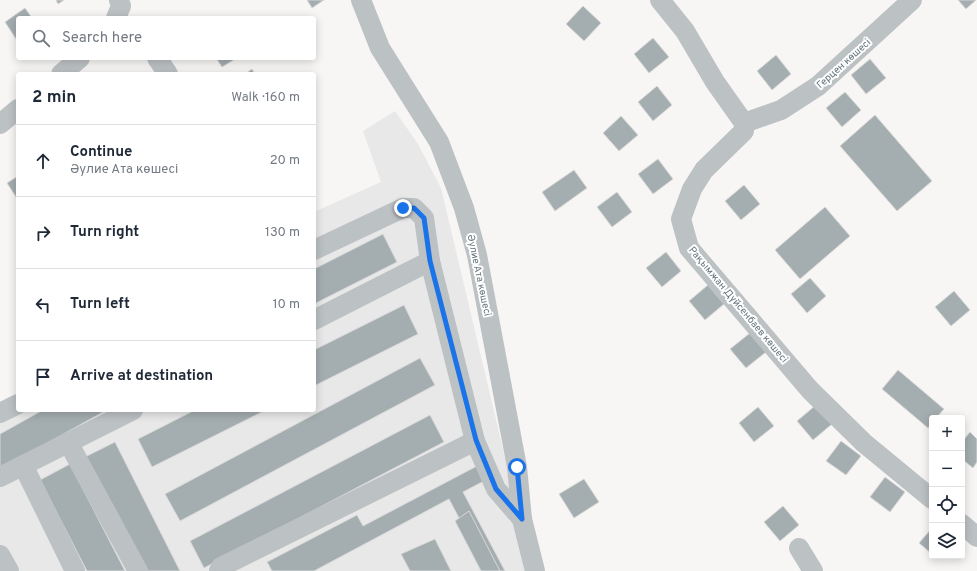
<!DOCTYPE html>
<html lang="en">
<head>
<meta charset="utf-8">
<style>
	:root { --surface:#fff; --page:#f6f6f7; --text:#1f2937; --muted:#747a83; --line:#e0e1e3 }
	body { margin:0; font-family:Overpass,sans-serif; background:var(--page); color:var(--text) }
	.controls { position:absolute; right:12px; bottom:12px; display:grid; overflow:hidden; border-radius:4px; box-shadow:0 2px 10px #0003 }
	.controls button { width:36px; height:36px; display:grid; place-items:center; padding:0; border:0; border-bottom:1px solid var(--line); background:var(--surface); color:var(--text); font:20px sans-serif }
	.stop { position:absolute; width:12px; height:12px; margin:-9px; border:3px solid #1a73e8; border-radius:50%; background:#fff }
	.stop.end { background:#1a73e8; border-color:#fff; box-shadow:0 1px 4px #0008 }
	.list { margin:0; padding:0; list-style:none }
	h2 { display:flex; justify-content:space-between; align-items:center; height:52px; margin:0; padding:0 16px; font-size:17px }
	h2 small { font-size:13px; font-weight:400; color:var(--muted) }
	.list li { display:grid; grid-template-columns:26px 1fr auto; gap:12px; align-items:center; box-sizing:border-box; height:72px; padding:0 16px; border-top:1px solid var(--line) }
	.list b { display:block; font-size:15px; white-space:nowrap }
	.list p { margin:0; font-size:13px; white-space:nowrap; color:var(--muted) }
	.list em { font-size:13px; font-style:normal; color:var(--muted) }
	.icon { flex:none; width:22px; height:22px; fill:none; stroke:currentColor; stroke-width:2; stroke-linecap:round; stroke-linejoin:round }
	.map { position:relative; flex:none; width:977px; height:571px; overflow:hidden }
	.search { position:absolute; background:var(--surface); box-shadow:0 2px 10px #0003; left:16px; top:16px; width:300px; height:44px; display:flex; align-items:center; gap:10px; box-sizing:border-box; padding:0 14px; border-radius:4px; color:var(--muted); font-size:15px }
	.panel { position:absolute; background:var(--surface); box-shadow:0 2px 10px #0003; left:16px; top:72px; width:300px; height:340px; border-radius:4px }
	.map>svg:first-child { display:block }
	.built { fill:#e7e8e7 }
	.building { fill:#a4adb0; stroke:#d8d8d7 }
	.lines { fill:none; stroke-linecap:round; stroke-linejoin:round }
	.minor { stroke:#bcc1c3; stroke-width:20 }
	.route { stroke:#1a73e8; stroke-width:5 }
	.labels { text-anchor:middle; stroke-width:4; stroke-linejoin:round; paint-order:stroke }
	.street-label { font-size:10px; fill:#65767c; stroke:#fff }
</style>
</head>
<body>
<div class="map">
<svg width="977" height="571" viewBox="0 0 977 571">
	<rect width="100%" height="100%" fill="#f7f6f4"/>
	<polygon class="built" points="395,111 418,144 441,188 532,571 0,571 0,403 18,410 314,410 314,212 381,182 363,131"/>
	<g class="building">
		<polygon points="56,0 64,0 58,4"/>
		<polygon points="307,0 324,0 312,8"/>
		<polygon points="958,0 976,0 966,9"/>
		<polygon points="583,6 601,23 584,41 566,24"/>
		<polygon points="25,8 32,18 18,18 18,42 5,22"/>
		<polygon points="653,38 669,57 649,73 634,54"/>
		<polygon points="776,55 791,74 772,90 757,71"/>
		<polygon points="216,58 237,58 222,67"/>
		<polygon points="870,59 886,78 866,94 851,75"/>
		<polygon points="252,69 255,74 245,74"/>
		<polygon points="657,86 672,105 653,121 638,102"/>
		<polygon points="845,92 861,110 842,127 826,108"/>
		<polygon points="875,115 932,181 897,211 840,146"/>
		<polygon points="621,116 638,135 619,151 603,133"/>
		<polygon points="658,159 673,179 653,194 638,174"/>
		<polygon points="574,170 587,188 555,211 542,192"/>
		<polygon points="18,176 18,200 7,183"/>
		<polygon points="744,185 760,204 741,220 725,201"/>
		<polygon points="617,192 632,212 612,227 597,207"/>
		<polygon points="825,207 850,236 800,279 775,250"/>
		<polygon points="383,234 397,262 314,304 314,269"/>
		<polygon points="666,252 681,271 662,287 646,268"/>
		<polygon points="810,278 826,296 807,313 791,294"/>
		<polygon points="708,285 724,304 705,320 689,301"/>
		<polygon points="954,291 970,310 951,326 935,307"/>
		<polygon points="404,305 418,334 314,386 314,350"/>
		<polygon points="750,333 766,352 746,368 730,349"/>
		<polygon points="420,358 435,385 180,521 165,494"/>
		<polygon points="898,370 944,409 936,418 932,418 932,423 928,428 882,389"/>
		<polygon points="816,405 832,424 813,440 797,421"/>
		<polygon points="758,407 774,426 754,442 739,423"/>
		<polygon points="43,410 107,410 0,469 0,434"/>
		<polygon points="195,410 266,410 152,467 138,439"/>
		<polygon points="430,415 444,442 204,568 190,541"/>
		<polygon points="970,432 977,439 977,462 973,468 962,459 962,442"/>
		<polygon points="841,441 861,456 846,475 826,461"/>
		<polygon points="115,442 180,571 142,571 85,457"/>
		<polygon points="70,464 125,571 87,571 40,480"/>
		<polygon points="477,466 484,481 463,492 505,571 487,571 449,499 314,571 272,571 267,562 357,515 363,526"/>
		<polygon points="885,477 905,492 890,512 870,497"/>
		<polygon points="584,479 599,502 574,518 559,494"/>
		<polygon points="783,506 799,525 780,541 764,522"/>
		<polygon points="469,511 500,571 481,571 455,521"/>
		<polygon points="932,528 932,554 919,543"/>
		<polygon points="435,539 451,571 410,571 401,554"/>
	</g>
	<g class="lines">
		<g class="minor">
			<polyline points="361,0 380,48 439,142 464,208 477,255 517,467 522,519 535,571"/>
			<polyline points="660,0 685,31 715,82 744,123 744,131 704,170 692,189 681,219 689,248 810,390 864,443 932,499"/>
			<polyline points="116,18 121,6 119,0"/>
			<polyline points="157,58 168,74"/>
			<polyline points="61,74 80,58"/>
			<polyline points="744,123 781,110 818,86 912,0"/>
			<polyline points="0,124 18,109"/>
			<polyline points="314,250 403,208 414,208 424,218 430,261 475,441 496,489 522,519"/>
			<polyline points="314,320 430,261"/>
			<polyline points="0,413 18,404"/>
			<polyline points="68,442 138,571"/>
			<polyline points="23,465 75,571"/>
			<polyline points="0,477 133,410"/>
			<polyline points="962,524 977,537"/>
			<polyline points="799,548 813,571"/>
			<polyline points="0,555 9,571"/>
			<polyline points="219,571 221,567 475,441"/>
		</g>
	</g>
	<g class="lines">
		<polyline class="route" points="403,208 414,208 424,218 430,261 476,440 496,489 522,519 517,467"/>
	</g>
	<g class="labels">
		<g class="street-label">
			<text transform="translate(843 63) rotate(-42)" y="4">Герцен көшесі</text>
			<text transform="translate(480 275) rotate(78)" y="4">Әулие Ата көшесі</text>
			<text transform="translate(739 304) rotate(50)" y="4">Рақымжан Дүйсенбаев көшесі</text>
		</g>
	</g>
</svg>
<div class="controls">
<button>+</button>
<button>−</button>
<button><svg class="icon" aria-label="locate" viewBox="0 0 24 24"><circle cx="12" cy="12" r="6"/><path d="M12 2v4M12 18v4M2 12h4M18 12h4"/></svg></button>
<button><svg class="icon" aria-label="layers" viewBox="0 0 24 24"><path d="M12 4l9 5-9 5-9-5zM3 14l9 5 9-5"/></svg></button>
</div>
<div class="stop" style="left:517px;top:467px"></div>
<div class="stop end" style="left:403px;top:208px"></div>
<div class="search"><svg class="icon" aria-label="search" viewBox="0 0 24 24"><circle cx="10" cy="10" r="6"/><path d="M15 15l6 6"/></svg>Search here</div>
<section class="panel">
<h2>2 min<small>Walk · 160 m</small></h2>
<ul class="list">
<li><svg class="icon" aria-label="ahead" viewBox="0 0 24 24"><path d="M12 20V5M6 11l6-6 6 6"/></svg><div><b>Continue</b><p>Әулие Ата көшесі</p></div><em>20 m</em></li>
<li><svg class="icon" aria-label="right" viewBox="0 0 24 24"><path d="M7 20v-9h11M14 6l5 5-5 5"/></svg><div><b>Turn right</b></div><em>130 m</em></li>
<li><svg class="icon" aria-label="left" viewBox="0 0 24 24"><path d="M17 20v-9H6M10 6l-5 5 5 5"/></svg><div><b>Turn left</b></div><em>10 m</em></li>
<li><svg class="icon" aria-label="arrive" viewBox="0 0 24 24"><path d="M6 21V4h12l-3 4 3 4H6"/></svg><div><b>Arrive at destination</b></div></li>
</ul>
</section>
</div>
</body>
</html>
